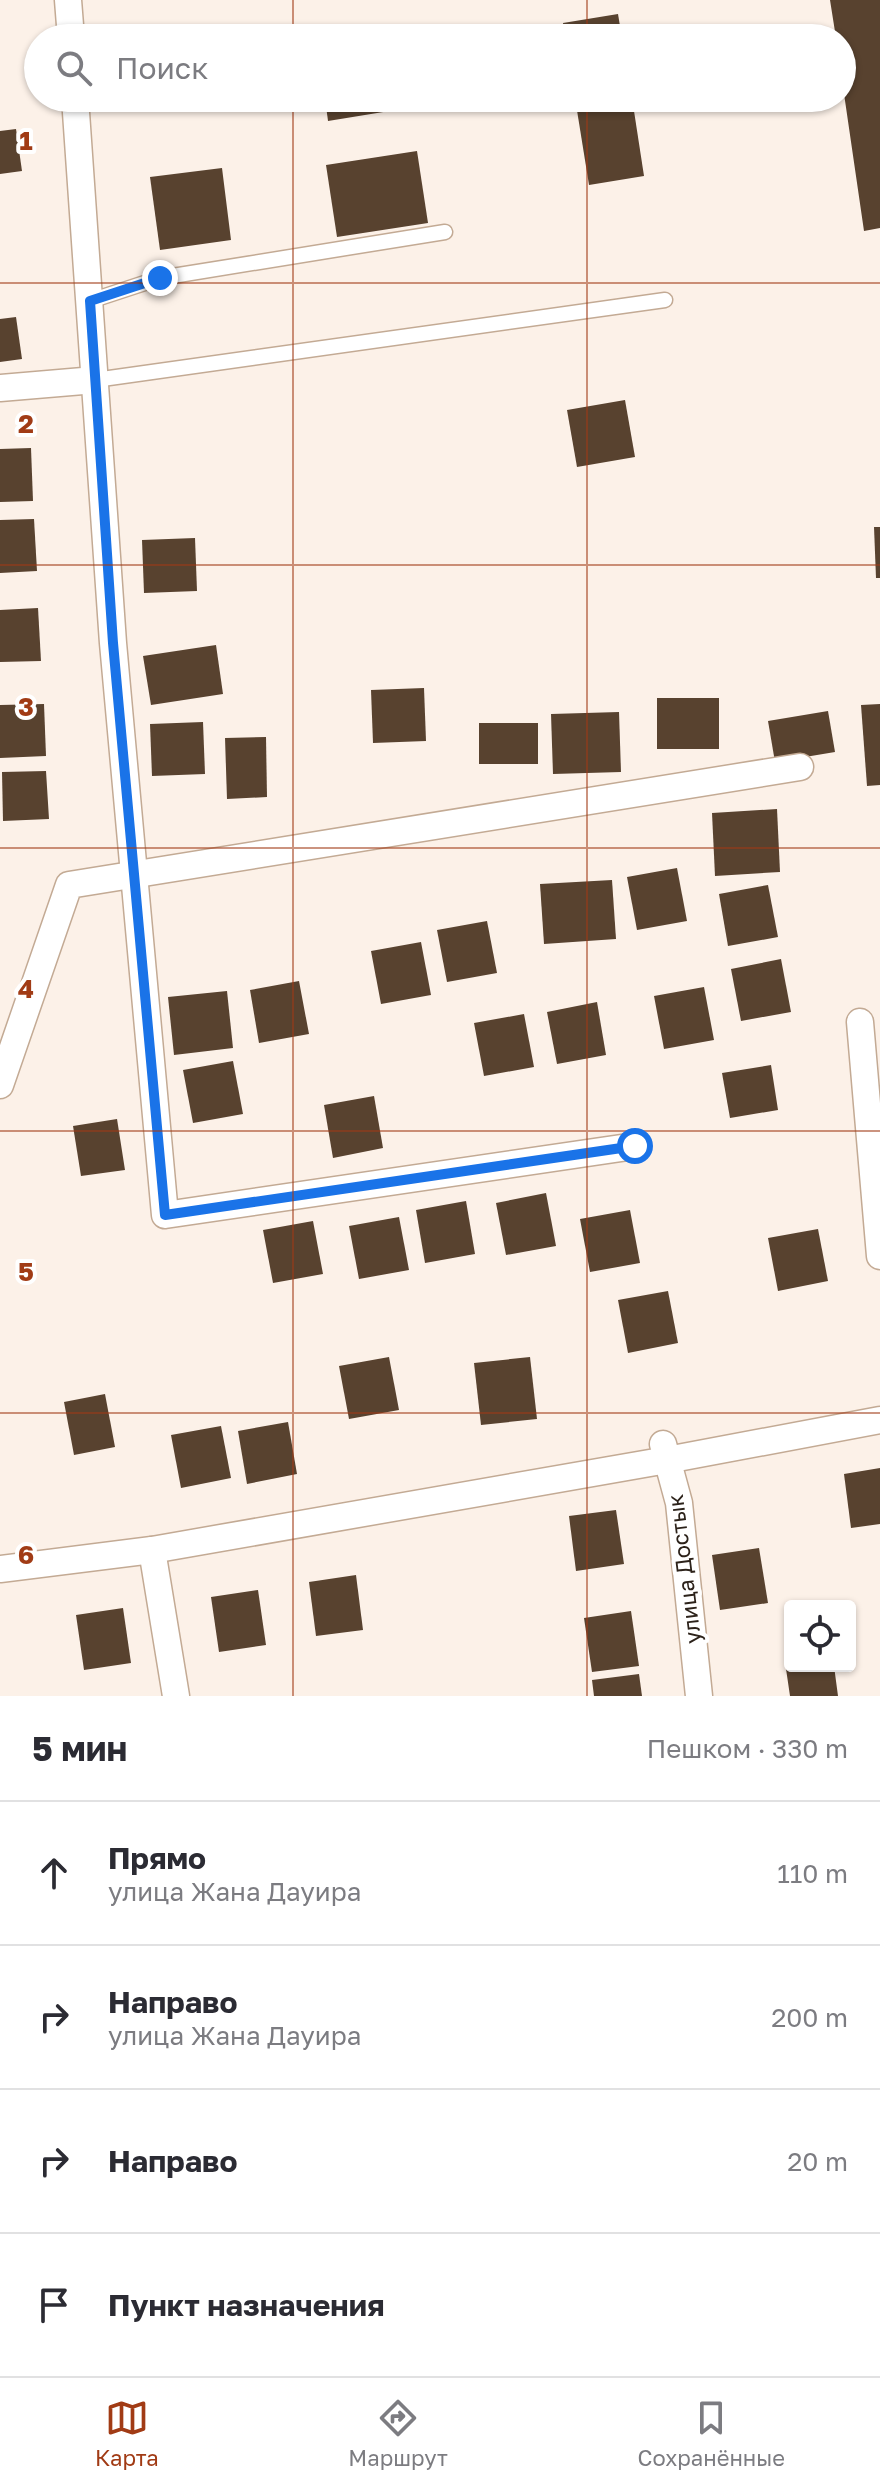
<!DOCTYPE html>
<html lang="ru">
<head>
<meta charset="utf-8">
<style>
	:root { --surface:#fff; --page:#f2f2f3; --text:#2b2b33; --muted:#7c7c81; --line:#e1e1e2; --accent:#a13b15 }
	body { margin:0; font-family:"Golos Text",sans-serif; background:var(--page); color:var(--text) }
	.controls { position:absolute; right:24px; bottom:24px; display:grid; overflow:hidden; border-radius:8px; box-shadow:0 2px 6px #0004 }
	.controls button { width:72px; height:72px; display:grid; place-items:center; padding:0; border:0; border-bottom:2px solid var(--line); background:var(--surface); color:var(--text); font:40px sans-serif }
	.stop { position:absolute; width:24px; height:24px; margin:-18px; border:6px solid #1a73e8; border-radius:50%; background:#fff }
	.stop.end { background:#1a73e8; border-color:#fff; box-shadow:0 2px 8px #0008 }
	.list { margin:0; padding:0; list-style:none }
	h2 { display:flex; justify-content:space-between; align-items:center; height:104px; margin:0; padding:0 32px; font-size:34px }
	h2 small { font-size:26px; font-weight:400; color:var(--muted) }
	.list li { display:grid; grid-template-columns:52px 1fr auto; gap:24px; align-items:center; box-sizing:border-box; height:144px; padding:0 32px; border-top:2px solid var(--line) }
	.list b { display:block; font-size:30px; white-space:nowrap }
	.list p { margin:0; font-size:26px; white-space:nowrap; color:var(--muted) }
	.list em { font-size:26px; font-style:normal; color:var(--muted) }
	.icon { flex:none; width:44px; height:44px; fill:none; stroke:currentColor; stroke-width:2; stroke-linecap:round; stroke-linejoin:round }
	.map { position:relative; flex:none; width:880px; height:1696px; overflow:hidden }
	.search { position:absolute; background:var(--surface); box-shadow:0 2px 6px #0004; left:24px; right:24px; top:24px; height:88px; display:flex; align-items:center; gap:20px; box-sizing:border-box; padding:0 28px; border-radius:44px; color:var(--muted); font-size:30px }
	.sheet { height:680px; background:var(--surface) }
	nav { display:flex; justify-content:space-around; align-items:center; box-sizing:border-box; height:112px; border-top:2px solid var(--line); background:var(--surface); font-size:22px; color:var(--muted) }
	nav a { display:grid; justify-items:center; gap:4px }
	nav .on { color:var(--accent) }
	.map>svg:first-child { display:block }
	.building { fill:#58422f }
	.lines { fill:none; stroke-linecap:round; stroke-linejoin:round }
	.service-casing { stroke:#c3aa94; stroke-width:17 }
	.minor-casing { stroke:#c3aa94; stroke-width:29 }
	.service { stroke:#fff; stroke-width:14 }
	.minor { stroke:#fff; stroke-width:26 }
	.route { stroke:#1a73e8; stroke-width:10 }
	.grid { fill:none; stroke:#a13b15; stroke-width:2; stroke-opacity:0.55 }
	.labels { text-anchor:middle; stroke-width:8; stroke-linejoin:round; paint-order:stroke }
	.street-label { font-size:22px; fill:#2c221a; stroke:#fff }
	.grid-label { font-size:26px; text-anchor:middle; font-weight:bold; fill:#a13b15; stroke:#fff; stroke-width:8; stroke-linejoin:round; paint-order:stroke }
</style>
</head>
<body>
<div class="map">
<svg width="880" height="1696" viewBox="0 0 880 1696">
	<rect width="100%" height="100%" fill="#fcf1e8"/>
	<g class="building">
		<polygon points="830,0 880,0 880,228 864,231 842,80 842,38 836,38"/>
		<polygon points="618,14 622,38 565,38 563,23"/>
		<polygon points="463,27 464,38 407,38 407,36"/>
		<polygon points="325,98 457,98 457,100 328,121"/>
		<polygon points="575,98 632,98 644,176 589,185"/>
		<polygon points="16,129 22,171 0,174 0,131"/>
		<polygon points="417,151 428,223 337,237 326,165"/>
		<polygon points="222,168 231,240 160,250 150,177"/>
		<polygon points="16,317 22,359 0,362 0,319"/>
		<polygon points="625,400 635,457 577,467 567,410"/>
		<polygon points="31,448 33,501 0,502 0,449"/>
		<polygon points="34,519 37,571 0,573 0,520"/>
		<polygon points="874,527 880,527 880,578 876,578"/>
		<polygon points="195,538 197,591 144,593 142,540"/>
		<polygon points="38,608 41,661 0,662 0,610"/>
		<polygon points="216,645 223,694 151,705 143,656"/>
		<polygon points="424,688 426,741 373,743 371,690"/>
		<rect x="657" y="698" width="62" height="51"/>
		<polygon points="44,704 46,756 0,758 0,705"/>
		<polygon points="880,704 880,785 867,786 861,705"/>
		<polygon points="828,711 835,752 775,762 768,721"/>
		<polygon points="619,712 621,772 553,774 551,714"/>
		<polygon points="203,722 205,774 152,776 150,724"/>
		<rect x="479" y="723" width="59" height="41"/>
		<polygon points="266,737 267,797 227,799 225,738"/>
		<polygon points="46,771 49,819 3,821 2,772"/>
		<polygon points="777,809 780,872 715,876 712,813"/>
		<polygon points="677,868 687,921 637,930 627,877"/>
		<polygon points="612,880 616,939 544,944 540,884"/>
		<polygon points="768,885 778,937 728,946 719,894"/>
		<polygon points="487,921 497,973 447,982 437,930"/>
		<polygon points="421,942 431,995 381,1004 371,951"/>
		<polygon points="781,959 791,1012 741,1021 731,969"/>
		<polygon points="299,981 309,1034 259,1043 250,990"/>
		<polygon points="704,987 714,1040 664,1049 654,996"/>
		<polygon points="227,991 233,1048 174,1055 168,997"/>
		<polygon points="597,1002 606,1055 557,1064 547,1012"/>
		<polygon points="524,1014 534,1067 484,1076 474,1023"/>
		<polygon points="233,1061 243,1114 193,1123 183,1070"/>
		<polygon points="771,1065 778,1110 730,1118 722,1073"/>
		<polygon points="374,1096 383,1148 333,1158 324,1105"/>
		<polygon points="117,1119 125,1170 81,1176 73,1126"/>
		<polygon points="546,1193 556,1246 506,1255 496,1203"/>
		<polygon points="466,1201 475,1254 425,1263 416,1210"/>
		<polygon points="630,1210 640,1263 590,1272 580,1219"/>
		<polygon points="399,1217 409,1270 359,1279 349,1226"/>
		<polygon points="313,1221 323,1274 273,1283 263,1230"/>
		<polygon points="818,1229 828,1281 778,1291 768,1238"/>
		<polygon points="668,1291 678,1343 628,1353 618,1300"/>
		<polygon points="389,1357 399,1410 349,1419 339,1366"/>
		<polygon points="530,1357 537,1419 481,1425 474,1363"/>
		<polygon points="105,1394 115,1447 74,1455 64,1402"/>
		<polygon points="288,1422 297,1474 247,1484 238,1431"/>
		<polygon points="221,1426 231,1478 181,1488 171,1435"/>
		<polygon points="880,1468 880,1524 851,1528 844,1474"/>
		<polygon points="616,1510 624,1564 576,1571 569,1516"/>
		<polygon points="759,1548 768,1603 720,1610 712,1555"/>
		<polygon points="356,1575 363,1630 316,1636 309,1582"/>
		<polygon points="258,1590 266,1645 219,1652 211,1597"/>
		<polygon points="123,1608 131,1663 84,1670 76,1615"/>
		<polygon points="631,1611 639,1666 592,1672 584,1618"/>
		<polygon points="790,1661 790,1666 834,1666 838,1696 790,1696 785,1662"/>
		<polygon points="639,1674 642,1696 594,1696 592,1680"/>
	</g>
	<g class="lines">
		<g class="service-casing">
			<g id="service">
				<polyline points="90,301 160,278 445,232"/>
				<polyline points="95,380 665,300"/>
			</g>
		</g>
		<g class="minor-casing">
			<g id="minor">
				<polyline points="68,0 71,38"/>
				<polyline points="75,98 113,643 165,1215 635,1146"/>
				<polyline points="0,388 95,380"/>
				<polyline points="860,1022 880,1256"/>
				<polyline points="0,1085 69,885 800,767"/>
				<polyline points="663,1444 679,1503 699,1696"/>
				<polyline points="152,1550 176,1696"/>
				<polyline points="0,1569 152,1550 667,1460 880,1420"/>
			</g>
		</g>
		<use href="#service" class="service"/>
		<use href="#minor" class="minor"/>
	</g>
	<g class="lines">
		<polyline class="route" points="160,278 90,301 113,643 165,1215 635,1146"/>
	</g>
	<path class="grid" d="M293,0V38M587,0V38M293,98V1696M587,98V1696M0,283H880M0,565H880M0,848H880M0,1131H880M0,1413H880"/>
	<g class="labels">
		<g class="street-label">
			<text transform="translate(684 1569) rotate(-97)" y="8">улица Достык</text>
		</g>
	</g>
	<g class="grid-label">
		<text x="26" y="150">1</text>
		<text x="26" y="433">2</text>
		<text x="26" y="716">3</text>
		<text x="26" y="998">4</text>
		<text x="26" y="1281">5</text>
		<text x="26" y="1564">6</text>
	</g>
</svg>
<div class="controls">
<button><svg class="icon" aria-label="locate" viewBox="0 0 24 24"><circle cx="12" cy="12" r="6"/><path d="M12 2v4M12 18v4M2 12h4M18 12h4"/></svg></button>
</div>
<div class="stop" style="left:635px;top:1146px"></div>
<div class="stop end" style="left:160px;top:278px"></div>
<div class="search"><svg class="icon" aria-label="search" viewBox="0 0 24 24"><circle cx="10" cy="10" r="6"/><path d="M15 15l6 6"/></svg>Поиск</div>
</div>
<section class="sheet">
<h2>5 мин<small>Пешком · 330 m</small></h2>
<ul class="list">
<li><svg class="icon" aria-label="ahead" viewBox="0 0 24 24"><path d="M12 20V5M6 11l6-6 6 6"/></svg><div><b>Прямо</b><p>улица Жана Дауира</p></div><em>110 m</em></li>
<li><svg class="icon" aria-label="right" viewBox="0 0 24 24"><path d="M7 20v-9h11M14 6l5 5-5 5"/></svg><div><b>Направо</b><p>улица Жана Дауира</p></div><em>200 m</em></li>
<li><svg class="icon" aria-label="right" viewBox="0 0 24 24"><path d="M7 20v-9h11M14 6l5 5-5 5"/></svg><div><b>Направо</b></div><em>20 m</em></li>
<li><svg class="icon" aria-label="arrive" viewBox="0 0 24 24"><path d="M6 21V4h12l-3 4 3 4H6"/></svg><div><b>Пункт назначения</b></div></li>
</ul>
</section>
<nav>
<a class="on"><svg class="icon" aria-label="map" viewBox="0 0 24 24"><path d="M3 6l6-2 6 2 6-2v14l-6 2-6-2-6 2zM9 4v14M15 6v14"/></svg>Карта</a>
<a><svg class="icon" aria-label="directions" viewBox="0 0 24 24"><path d="M12 3l9 9-9 9-9-9zM9 14v-3h6M13 9l2 2-2 2"/></svg>Маршрут</a>
<a><svg class="icon" aria-label="saved" viewBox="0 0 24 24"><path d="M7 4h10v16l-5-4-5 4z"/></svg>Сохранённые</a>
</nav>
</body>
</html>
